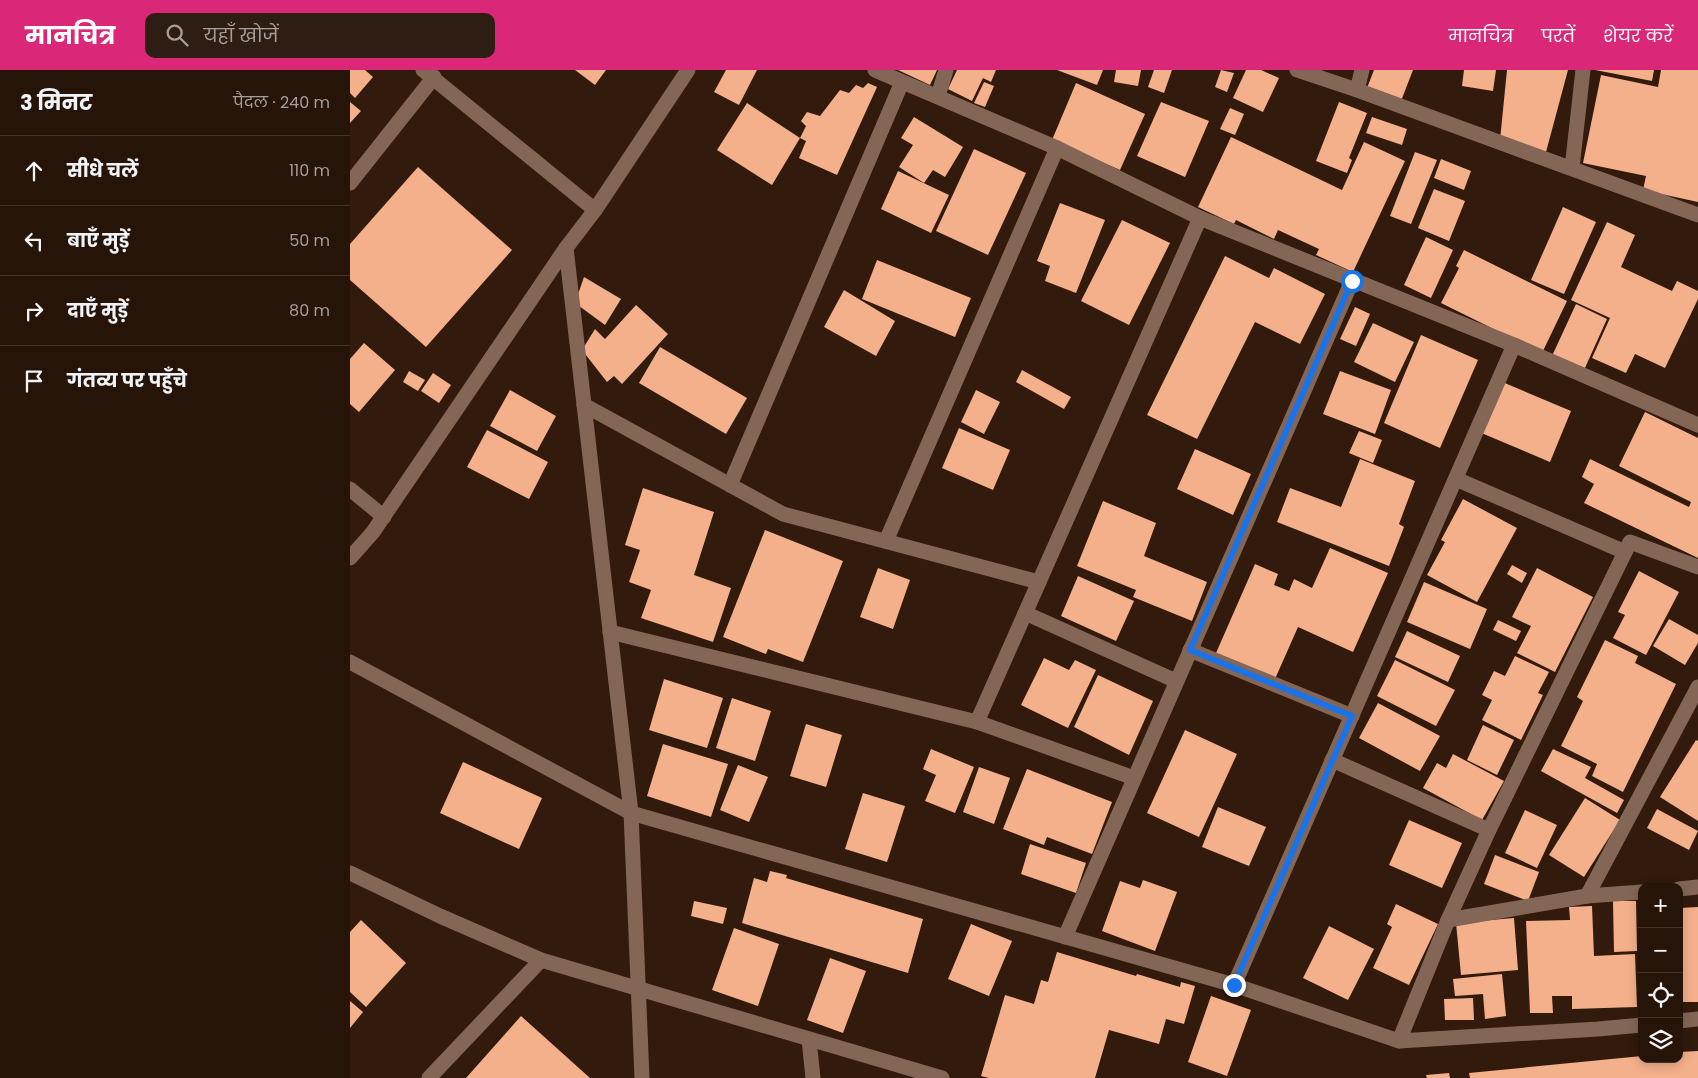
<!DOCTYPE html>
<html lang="hi">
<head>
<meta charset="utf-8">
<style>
	:root { --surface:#261409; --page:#2e1d12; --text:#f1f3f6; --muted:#a49e9c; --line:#42332a; --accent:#db2777 }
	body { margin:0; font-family:Poppins,"Noto Sans Devanagari",sans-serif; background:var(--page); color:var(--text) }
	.controls { position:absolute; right:15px; bottom:15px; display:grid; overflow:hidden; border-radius:10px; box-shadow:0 2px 12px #0003 }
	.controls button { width:45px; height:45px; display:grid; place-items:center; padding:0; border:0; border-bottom:1px solid var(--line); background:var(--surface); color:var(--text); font:25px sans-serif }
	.stop { position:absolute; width:15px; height:15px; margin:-11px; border:4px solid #1a73e8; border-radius:50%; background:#fff }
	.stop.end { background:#1a73e8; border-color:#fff; box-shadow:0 1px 5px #0008 }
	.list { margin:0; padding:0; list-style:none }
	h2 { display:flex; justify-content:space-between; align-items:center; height:65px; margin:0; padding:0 20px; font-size:21px }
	h2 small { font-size:16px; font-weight:400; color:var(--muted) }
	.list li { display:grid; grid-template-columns:32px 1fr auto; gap:15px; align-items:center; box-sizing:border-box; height:70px; padding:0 20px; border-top:1px solid var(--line) }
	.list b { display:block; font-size:19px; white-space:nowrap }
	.list em { font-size:16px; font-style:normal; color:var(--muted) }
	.icon { flex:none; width:28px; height:28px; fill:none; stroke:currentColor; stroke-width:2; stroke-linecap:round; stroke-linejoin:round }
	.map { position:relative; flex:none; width:1348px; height:1008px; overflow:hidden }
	header { display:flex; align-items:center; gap:30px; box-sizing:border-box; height:70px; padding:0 25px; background:var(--accent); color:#fff }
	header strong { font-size:24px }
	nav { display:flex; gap:28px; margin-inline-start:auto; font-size:18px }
	.search { width:350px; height:45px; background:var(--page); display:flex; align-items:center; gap:12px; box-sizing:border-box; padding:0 18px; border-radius:10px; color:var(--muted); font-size:19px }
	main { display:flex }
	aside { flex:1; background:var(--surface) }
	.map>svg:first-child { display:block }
	.building { fill:#f4b08b }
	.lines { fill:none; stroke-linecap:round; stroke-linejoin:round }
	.minor { stroke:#846656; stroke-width:15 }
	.route { stroke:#1a73e8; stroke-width:6 }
</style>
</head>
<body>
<header>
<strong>मानचित्र</strong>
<div class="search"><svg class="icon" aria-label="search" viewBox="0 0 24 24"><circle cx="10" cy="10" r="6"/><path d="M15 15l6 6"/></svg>यहाँ खोजें</div>
<nav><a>मानचित्र</a><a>परतें</a><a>शेयर करें</a></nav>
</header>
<main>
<aside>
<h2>3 मिनट<small>पैदल · 240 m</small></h2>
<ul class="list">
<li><svg class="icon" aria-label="ahead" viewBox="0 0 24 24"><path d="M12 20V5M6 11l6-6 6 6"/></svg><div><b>सीधे चलें</b></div><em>110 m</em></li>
<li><svg class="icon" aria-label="left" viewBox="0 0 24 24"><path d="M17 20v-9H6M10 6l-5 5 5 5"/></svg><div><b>बाएँ मुड़ें</b></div><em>50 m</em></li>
<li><svg class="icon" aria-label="right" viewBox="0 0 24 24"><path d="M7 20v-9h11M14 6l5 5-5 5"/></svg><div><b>दाएँ मुड़ें</b></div><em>80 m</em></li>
<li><svg class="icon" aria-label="arrive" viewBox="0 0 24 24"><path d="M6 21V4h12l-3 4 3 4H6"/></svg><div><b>गंतव्य पर पहुँचे</b></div></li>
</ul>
</aside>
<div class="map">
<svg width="1348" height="1008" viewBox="0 0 1348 1008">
	<rect width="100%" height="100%" fill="#321a0c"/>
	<g class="building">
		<polygon points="0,0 15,0 23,7 5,28 0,23"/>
		<polygon points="225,0 256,0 245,15"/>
		<polygon points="376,0 407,0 389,35 364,22"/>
		<polygon points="548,0 587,0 580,15"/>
		<polygon points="607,0 646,0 641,12 633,8 622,31 598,19"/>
		<polygon points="707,0 753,0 747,15"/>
		<polygon points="766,0 791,0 788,16 764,12"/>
		<polygon points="804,0 822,0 814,23 798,17"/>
		<polygon points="871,0 884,3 877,22 865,17"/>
		<polygon points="896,0 911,0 929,8 913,42 883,28"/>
		<polygon points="1024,0 1063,0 1051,31 1017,18"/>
		<polygon points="1114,0 1146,0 1143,21 1112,16"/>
		<polygon points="1157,0 1218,0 1196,82 1150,70"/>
		<polygon points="1245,0 1304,0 1302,11"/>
		<polygon points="1311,0 1348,0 1348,132 1293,120 1296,106 1233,93 1251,5 1308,17"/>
		<polygon points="634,12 644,16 635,37 624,33"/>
		<polygon points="518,13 527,17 487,105 449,88 456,71 450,68 456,56 451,51 457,42 470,46 490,20 499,23 506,15 513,18"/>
		<polygon points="726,13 795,44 770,100 702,70"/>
		<polygon points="0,32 11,41 0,53"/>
		<polygon points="811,32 859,51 835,107 787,86"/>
		<polygon points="989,32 1017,43 999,88 1002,90 997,103 966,91"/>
		<polygon points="397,33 450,68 422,115 367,80"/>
		<polygon points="880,38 894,44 885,65 870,59"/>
		<polygon points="564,47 613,77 595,107 583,100 574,113 549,97 563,75 551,68"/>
		<polygon points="1022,47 1057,59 1052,75 1016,63"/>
		<polygon points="881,67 992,120 1014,72 1055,91 1003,202 966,185 969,179 928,160 924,169 886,150 884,154 848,137"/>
		<polygon points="624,79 676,103 638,185 586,161"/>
		<polygon points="1065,82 1087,90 1061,154 1040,146"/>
		<polygon points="1091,89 1121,101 1114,120 1084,108"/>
		<polygon points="68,97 162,180 76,277 0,210 0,174"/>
		<polygon points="548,101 599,125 581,163 531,139"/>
		<polygon points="1084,119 1115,131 1099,171 1068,158"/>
		<polygon points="710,133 755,150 726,223 695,211 700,196 687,191"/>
		<polygon points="1213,137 1246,152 1214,224 1181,210"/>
		<polygon points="772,150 820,173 779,255 731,231"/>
		<polygon points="1257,152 1285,165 1271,197 1322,221 1327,211 1348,221 1348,229 1315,298 1285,284 1276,303 1242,288 1260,248 1221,230"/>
		<polygon points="1076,167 1103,180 1081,228 1054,215"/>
		<polygon points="1114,180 1217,231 1192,283 1091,233 1109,198 1106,196"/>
		<polygon points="875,186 919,208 924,198 975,224 950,274 905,252 847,369 797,345"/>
		<polygon points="527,190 621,228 605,267 512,229"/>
		<polygon points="234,207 271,229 255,255 225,233"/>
		<polygon points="494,220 545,251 526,286 474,257"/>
		<polygon points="1226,234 1257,249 1234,300 1202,286"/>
		<polygon points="286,235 318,264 272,314 264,306 257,312 232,280 245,259 255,269"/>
		<polygon points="1005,237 1020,244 1006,276 990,269"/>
		<polygon points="1023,253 1064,272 1045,312 1004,292"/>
		<polygon points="1071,265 1128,290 1090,378 1034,353"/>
		<polygon points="14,273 45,300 9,342 0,334 0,289"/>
		<polygon points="310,277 397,328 376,364 289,313"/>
		<polygon points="672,300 721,327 714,339 666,312"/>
		<polygon points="59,301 75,310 68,321 53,312"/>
		<polygon points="990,301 1041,320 1025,364 973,344"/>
		<polygon points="83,303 101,315 89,333 71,321"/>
		<polygon points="1150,311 1221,341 1200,392 1129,362"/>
		<polygon points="160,320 206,346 187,381 140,356"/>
		<polygon points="626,320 650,332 634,364 611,352"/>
		<polygon points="1295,342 1348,368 1348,488 1234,433 1244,414 1232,407 1240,389 1339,437 1341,432 1269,396"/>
		<polygon points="609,358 660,380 643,420 592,398"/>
		<polygon points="137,360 198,392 179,429 117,397"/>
		<polygon points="1009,361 1032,370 1023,393 999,383"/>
		<polygon points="845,379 901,404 883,445 827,419"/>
		<polygon points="1010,389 1065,411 1049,454 1054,457 1039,496 927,452 940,418 991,437"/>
		<polygon points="293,418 364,442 344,505 381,518 363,572 291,548 301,520 279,512 290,480 275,475"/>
		<polygon points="1113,429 1167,458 1127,532 1077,505 1095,472 1091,470"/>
		<polygon points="753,431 806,453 794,486 857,512 842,551 783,527 786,520 727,496"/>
		<polygon points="415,460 493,491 453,592 418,579 416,584 373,567"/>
		<polygon points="980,478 1038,503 1003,582 948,557 925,609 866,583 905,494 928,504 924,515 939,521 944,509 962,518"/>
		<polygon points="1162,495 1177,503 1172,513 1157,504"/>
		<polygon points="528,498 560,510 543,559 510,547"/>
		<polygon points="1187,498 1243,527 1205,602 1167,583 1181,556 1162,547"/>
		<polygon points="1289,501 1329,522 1296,585 1263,568 1275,545 1268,542"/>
		<polygon points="728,506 784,531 766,571 711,546"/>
		<polygon points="1074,512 1137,539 1120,579 1057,552"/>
		<polygon points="1319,549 1348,565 1348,573 1335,595 1303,576"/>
		<polygon points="1148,550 1171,561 1166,571 1143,560"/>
		<polygon points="1057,561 1110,586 1098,612 1045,587"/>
		<polygon points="1255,570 1288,586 1285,593 1326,614 1273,722 1242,706 1247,694 1211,676 1233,631 1227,627"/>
		<polygon points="1165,586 1199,602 1188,623 1193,625 1171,670 1132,650 1142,630 1132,625 1144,601 1155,606"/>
		<polygon points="694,588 719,600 725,590 746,600 718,658 671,635"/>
		<polygon points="1045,590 1105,620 1086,656 1027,626"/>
		<polygon points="748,605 803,631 779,685 724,657"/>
		<polygon points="314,609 373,628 357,678 299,660"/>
		<polygon points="382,628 421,641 405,691 366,678"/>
		<polygon points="1028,633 1090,666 1070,701 1009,668"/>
		<polygon points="456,654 492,665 476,717 440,706"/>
		<polygon points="1133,655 1164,670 1147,705 1117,690"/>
		<polygon points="835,660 887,684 849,767 797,743"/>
		<polygon points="1346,670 1348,671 1348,751 1310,727"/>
		<polygon points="313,674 378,694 361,747 297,726"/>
		<polygon points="581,679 624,697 605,743 575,731 586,705 573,699"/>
		<polygon points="1203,679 1241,697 1235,708 1274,730 1267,743 1191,701"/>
		<polygon points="1103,684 1154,711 1132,750 1073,718 1087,693 1096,698"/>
		<polygon points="113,692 192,728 169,779 90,743"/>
		<polygon points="388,695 418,707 399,752 370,740"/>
		<polygon points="629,697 660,708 644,754 613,742"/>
		<polygon points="677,699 762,732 742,784 697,767 694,775 653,759"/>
		<polygon points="513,723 555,736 537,792 495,779"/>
		<polygon points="1235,728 1270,750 1234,807 1199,785"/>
		<polygon points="868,737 916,757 899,796 852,777"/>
		<polygon points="1307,739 1348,761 1339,780 1297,758"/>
		<polygon points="1175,740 1207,755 1187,798 1155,783"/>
		<polygon points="1059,750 1112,773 1092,818 1039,795"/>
		<polygon points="680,774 736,793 726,823 671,804"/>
		<polygon points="1145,785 1189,802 1178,831 1134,814"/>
		<polygon points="420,801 437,805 436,808 573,849 558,903 392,853 404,808 417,812"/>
		<polygon points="793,810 827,822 805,881 752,861 770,811 790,818"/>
		<polygon points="344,831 377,838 373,854 341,846"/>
		<polygon points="1263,831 1286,831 1287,881 1264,882"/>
		<polygon points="1046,834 1088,854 1059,915 1023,898 1042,857 1037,854"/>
		<polygon points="1242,836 1244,886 1285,884 1287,937 1222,939 1222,926 1202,926 1203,943 1180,943 1176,851 1220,850 1219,837"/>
		<polygon points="1348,837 1348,932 1329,932 1329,838"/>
		<polygon points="1164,848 1168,900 1111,905 1106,853"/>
		<polygon points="11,850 56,893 16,937 0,922 0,862"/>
		<polygon points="621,854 662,871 639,926 598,909"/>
		<polygon points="979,856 1024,879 998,930 953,908"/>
		<polygon points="384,858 429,874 408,936 362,920"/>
		<polygon points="707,882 786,906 787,904 830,917 831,912 845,916 834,954 816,949 809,974 759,960 745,1008 639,1008 631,1006 655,925 684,934 691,910 698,912"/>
		<polygon points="480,888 516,901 493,963 457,950"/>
		<polygon points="1152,904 1156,946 1135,949 1133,924 1105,926 1103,909"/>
		<polygon points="861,926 901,940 877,1006 838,992"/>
		<polygon points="1123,928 1124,950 1095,950 1094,929"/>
		<polygon points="0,931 13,942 0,958"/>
		<polygon points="171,946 240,1008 116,1008"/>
		<polygon points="1348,981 1348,1008 1120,1008 1119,1003 1292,986 1292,989 1329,989 1329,982"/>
		<polygon points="1099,1003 1100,1008 1077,1008 1076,1005"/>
	</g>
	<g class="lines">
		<g class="minor">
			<polyline points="73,0 245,140"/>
			<polyline points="525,0 707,78 850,148 1164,275 1348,355"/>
			<polyline points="947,0 1007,20"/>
			<polyline points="1012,0 1007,20 1348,145"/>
			<polyline points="588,26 596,0"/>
			<polyline points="1222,98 1233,0"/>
			<polyline points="0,113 84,7"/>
			<polyline points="216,178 281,743"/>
			<polyline points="234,335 433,444 689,512"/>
			<polyline points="1106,409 1275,482"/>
			<polyline points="380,415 552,12"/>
			<polyline points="0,419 34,447"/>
			<polyline points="536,471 707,78"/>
			<polyline points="0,488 23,462 216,178 245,140 338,0"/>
			<polyline points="675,543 826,611"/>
			<polyline points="260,562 627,652"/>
			<polyline points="840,580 1002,646"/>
			<polyline points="0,592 281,743"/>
			<polyline points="982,690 1139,760"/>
			<polyline points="784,708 627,652 850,148"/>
			<polyline points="0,803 90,846 191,890 592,1008"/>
			<polyline points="1329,819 1348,817"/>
			<polyline points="1292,822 1237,826 1348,617"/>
			<polyline points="1098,850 1237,826"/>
			<polyline points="715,867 1002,211"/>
			<polyline points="884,915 1164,275"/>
			<polyline points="1329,951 1348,949"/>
			<polyline points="1292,955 1248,959 1049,971 1098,850 1139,760 1280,472 1348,497"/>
			<polyline points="459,969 463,1008"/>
			<polyline points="79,1008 191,890"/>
			<polyline points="292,1008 281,743 884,915 1049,971"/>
		</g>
	</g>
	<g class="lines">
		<polyline class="route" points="884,915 1002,646 840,580 1002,211"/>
	</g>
</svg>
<div class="controls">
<button>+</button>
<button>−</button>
<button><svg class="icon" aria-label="locate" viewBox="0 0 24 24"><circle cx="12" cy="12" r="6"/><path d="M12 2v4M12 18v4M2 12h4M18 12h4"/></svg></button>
<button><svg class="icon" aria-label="layers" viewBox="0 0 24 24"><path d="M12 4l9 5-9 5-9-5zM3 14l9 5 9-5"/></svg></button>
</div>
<div class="stop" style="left:1002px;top:211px"></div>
<div class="stop end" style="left:884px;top:915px"></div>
</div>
</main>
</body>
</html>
